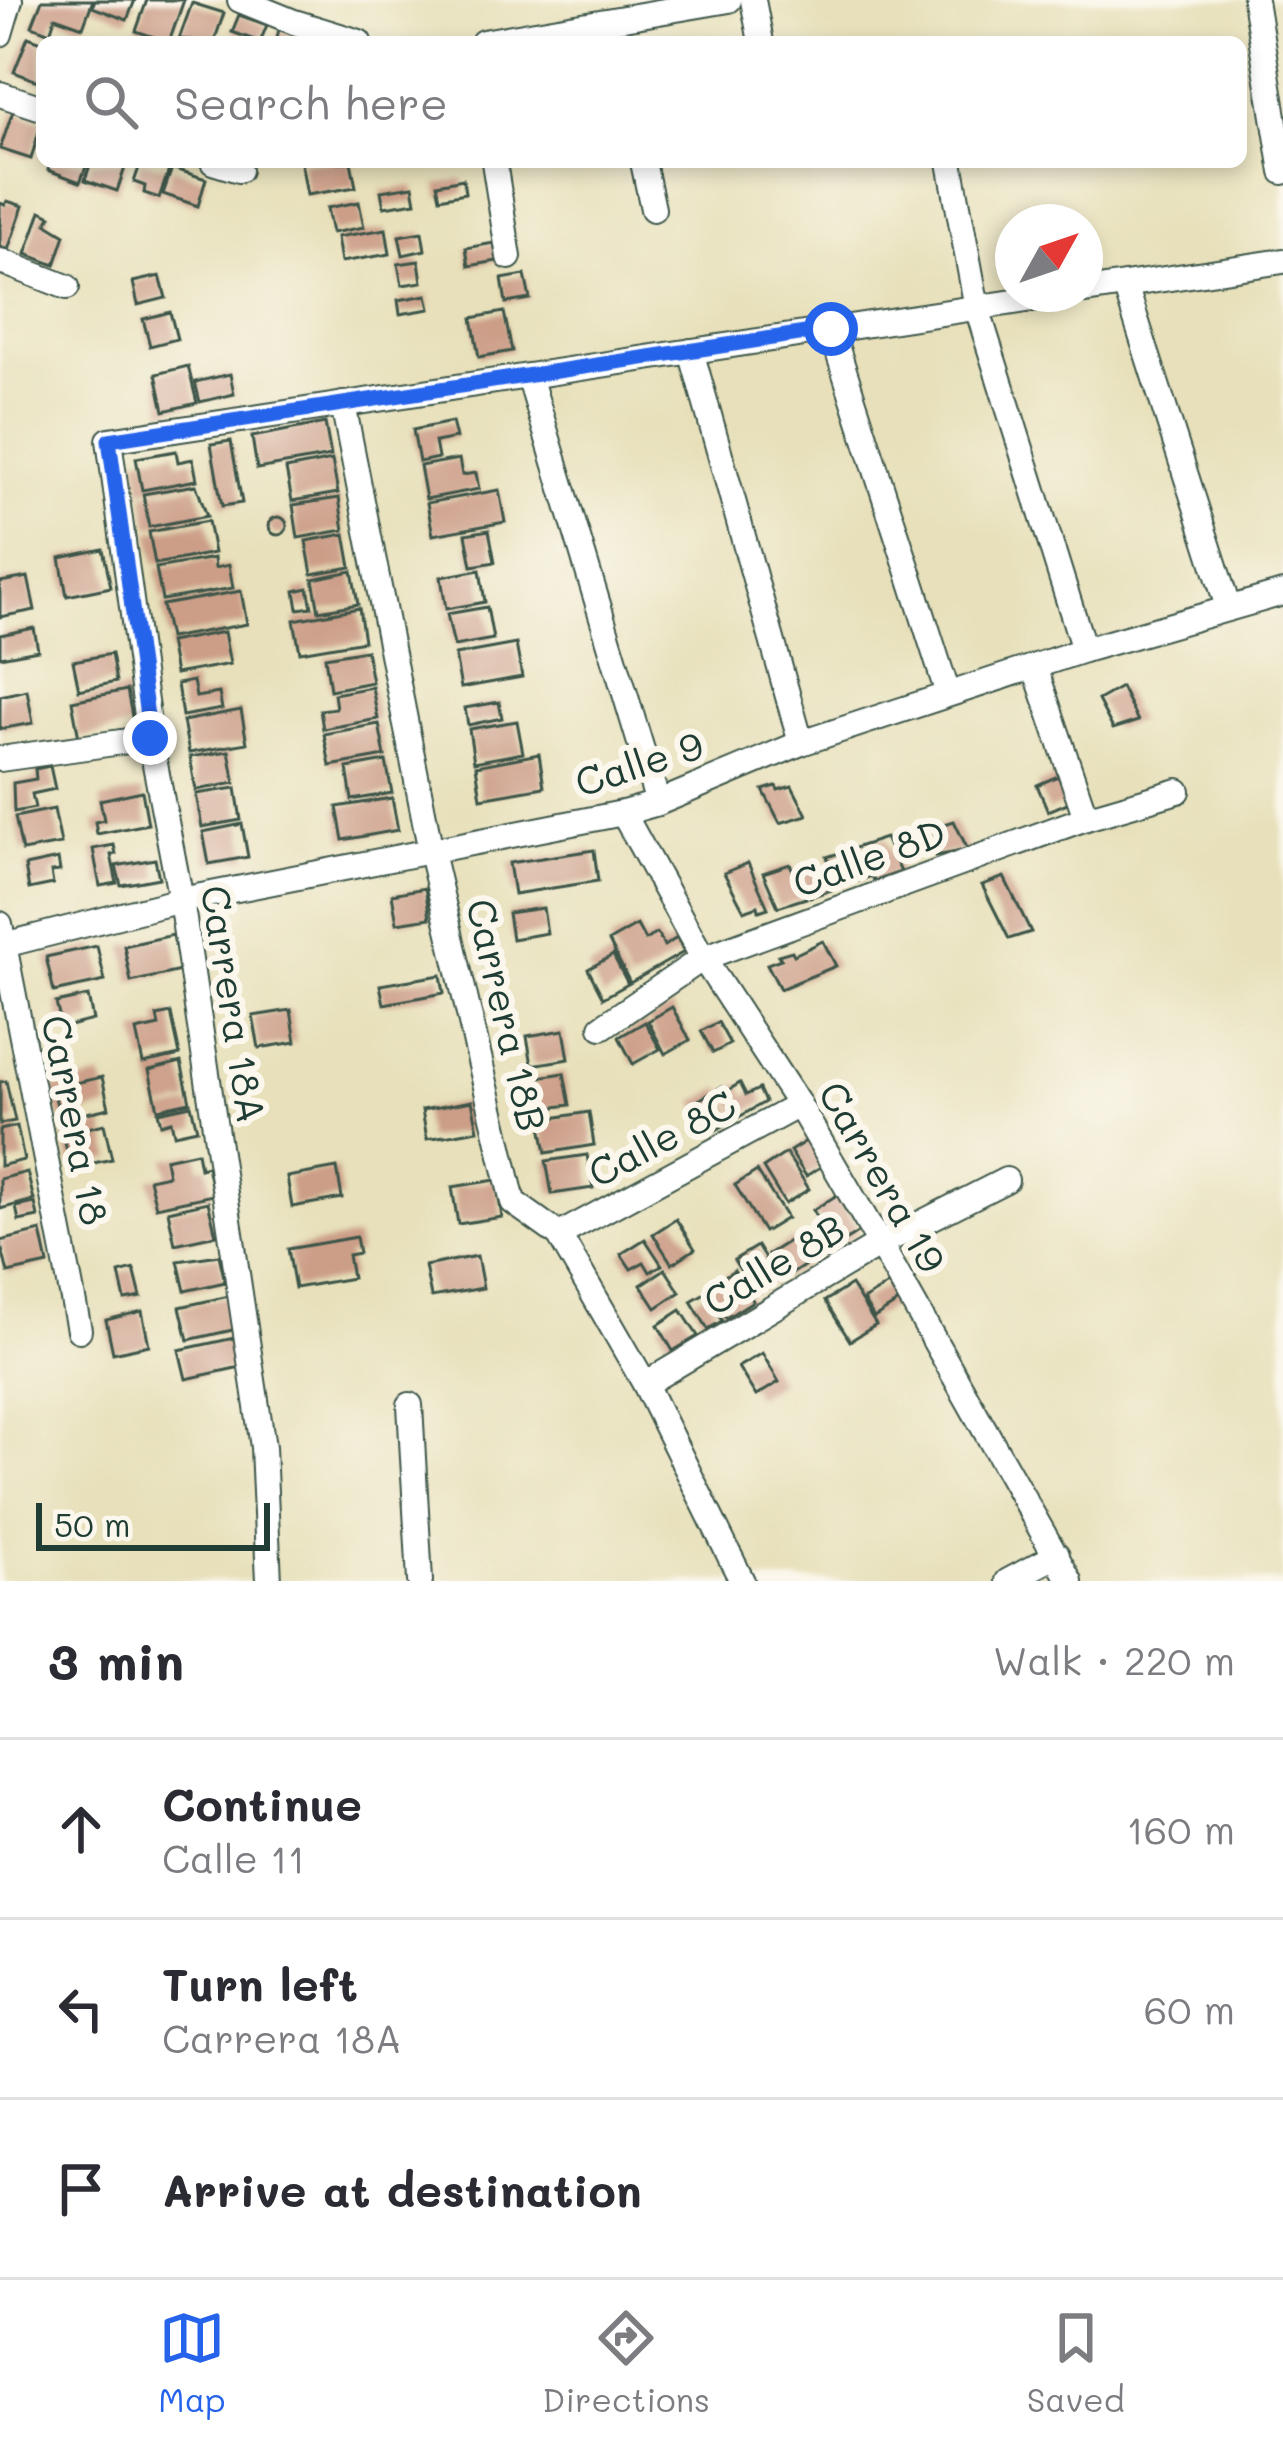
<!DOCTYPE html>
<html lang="en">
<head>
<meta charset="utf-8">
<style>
	:root { --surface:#fff; --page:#f7f7f7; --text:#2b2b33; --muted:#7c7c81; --line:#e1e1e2; --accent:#2563eb }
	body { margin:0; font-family:Mali,sans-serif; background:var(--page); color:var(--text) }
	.compass { position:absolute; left:995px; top:204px; width:108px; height:108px; border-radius:50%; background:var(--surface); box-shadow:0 6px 18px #0003; rotate:50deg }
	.scale { position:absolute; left:36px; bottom:30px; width:234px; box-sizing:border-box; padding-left:12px; border:6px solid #1f3d34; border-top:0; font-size:33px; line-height:42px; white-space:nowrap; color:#1f3d34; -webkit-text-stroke:9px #fbf7ec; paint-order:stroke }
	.stop { position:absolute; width:36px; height:36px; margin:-27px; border:9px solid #2563eb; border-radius:50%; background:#fff }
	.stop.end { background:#2563eb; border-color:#fff; box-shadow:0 3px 12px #0008 }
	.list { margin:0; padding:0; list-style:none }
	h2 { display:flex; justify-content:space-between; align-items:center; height:156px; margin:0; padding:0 48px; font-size:51px }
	h2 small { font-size:39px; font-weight:400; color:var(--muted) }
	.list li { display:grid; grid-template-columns:78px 1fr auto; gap:36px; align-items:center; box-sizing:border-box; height:180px; padding:0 48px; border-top:3px solid var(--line) }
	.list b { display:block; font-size:45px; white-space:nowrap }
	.list p { margin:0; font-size:39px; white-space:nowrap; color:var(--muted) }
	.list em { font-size:39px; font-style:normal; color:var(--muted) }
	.icon { flex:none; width:66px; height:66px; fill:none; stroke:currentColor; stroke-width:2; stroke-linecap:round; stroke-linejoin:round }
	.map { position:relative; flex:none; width:1283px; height:1581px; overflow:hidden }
	.search { position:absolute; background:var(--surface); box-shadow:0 6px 18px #0003; left:36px; right:36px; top:36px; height:132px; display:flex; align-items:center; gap:30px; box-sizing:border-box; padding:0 42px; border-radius:18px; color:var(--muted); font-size:45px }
	.sheet { height:696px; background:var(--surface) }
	nav { display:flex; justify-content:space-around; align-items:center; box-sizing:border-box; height:168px; border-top:3px solid var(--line); background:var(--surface); font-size:33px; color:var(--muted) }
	nav a { display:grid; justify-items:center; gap:6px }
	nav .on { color:var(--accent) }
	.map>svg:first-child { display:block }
	.building { fill:#cc9e88 }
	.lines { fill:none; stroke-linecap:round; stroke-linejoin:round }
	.minor-casing { stroke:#3d5548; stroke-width:28 }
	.minor { stroke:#fff; stroke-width:24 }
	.route { stroke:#2563eb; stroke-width:15 }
	.labels { text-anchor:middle; stroke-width:12; stroke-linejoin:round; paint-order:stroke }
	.street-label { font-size:39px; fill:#1f3d34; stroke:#fbf7ec }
</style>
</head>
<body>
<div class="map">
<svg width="1283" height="1581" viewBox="0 0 1283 1581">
	<rect width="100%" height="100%" fill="#fbf7ec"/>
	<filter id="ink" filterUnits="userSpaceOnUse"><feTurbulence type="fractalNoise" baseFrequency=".00833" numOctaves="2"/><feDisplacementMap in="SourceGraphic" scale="24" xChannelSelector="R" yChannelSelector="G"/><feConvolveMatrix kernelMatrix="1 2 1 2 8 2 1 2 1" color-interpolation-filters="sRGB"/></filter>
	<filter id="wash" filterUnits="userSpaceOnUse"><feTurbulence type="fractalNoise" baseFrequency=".004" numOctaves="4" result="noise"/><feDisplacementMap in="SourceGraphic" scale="48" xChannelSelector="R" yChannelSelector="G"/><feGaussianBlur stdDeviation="2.7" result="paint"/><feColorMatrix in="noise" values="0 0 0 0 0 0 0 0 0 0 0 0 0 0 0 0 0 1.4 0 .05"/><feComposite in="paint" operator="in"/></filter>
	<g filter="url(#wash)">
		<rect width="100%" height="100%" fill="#e7e0ba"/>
		<g id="blocks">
			<g class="building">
				<polygon points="42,0 93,0 83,27 55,17 50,33 32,26"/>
				<polygon points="95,0 135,0 127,20 92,7"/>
				<polygon points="147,0 184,0 169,42 136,31"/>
				<polygon points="192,3 224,13 214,42 179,39"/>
				<polygon points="239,15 267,25 260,42 232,32"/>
				<polygon points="279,29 312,41 312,42 276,42"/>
				<polygon points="28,37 42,42 42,83 14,72"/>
				<polygon points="13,111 42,121 31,159 0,149"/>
				<polygon points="51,162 88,162 80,182 48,170"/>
				<polygon points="91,162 127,162 117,191 85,180"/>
				<polygon points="141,162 170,167 159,198 144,193 145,186 134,182"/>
				<polygon points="301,162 351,162 356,187 307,195"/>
				<polygon points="172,168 206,179 198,206 163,194"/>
				<polygon points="463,179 465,193 440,198 437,184"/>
				<polygon points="413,186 416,202 384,207 381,191"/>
				<polygon points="7,201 23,206 8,250 0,247 0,203 5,205"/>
				<polygon points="359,202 364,227 332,233 327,208"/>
				<polygon points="41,211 51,216 47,224 65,235 55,265 26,254"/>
				<polygon points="386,229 390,254 341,262 337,237"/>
				<polygon points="422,232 425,250 403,255 399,236"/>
				<polygon points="494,243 497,261 469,266 466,248"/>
				<polygon points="419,261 422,282 402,285 398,264"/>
				<polygon points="525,275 530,299 506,303 502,279"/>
				<polygon points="160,276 166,298 138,305 133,282"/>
				<polygon points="427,295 430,309 400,314 398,300"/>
				<polygon points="170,312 177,339 150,346 143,319"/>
				<polygon points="504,312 512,351 479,357 472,318"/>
				<polygon points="188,366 197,403 164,411 156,374"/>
				<polygon points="230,374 234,394 200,402 195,382"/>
				<polygon points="452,422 456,438 435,442 438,458 419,462 413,430"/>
				<polygon points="325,423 331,456 257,469 252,437"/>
				<polygon points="231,441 242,503 222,506 211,444"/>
				<polygon points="176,451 178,462 193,459 197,480 142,490 136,458"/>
				<polygon points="459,459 462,475 476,473 479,489 426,499 420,466"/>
				<polygon points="332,460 338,493 292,501 286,469"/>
				<polygon points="196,485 207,516 149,527 143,494"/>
				<polygon points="499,490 505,522 433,535 427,503"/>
				<polygon points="339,498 344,530 298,538 293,505"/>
				<circle cx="278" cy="526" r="9"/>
				<polygon points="208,521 214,553 155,564 149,532"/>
				<polygon points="489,530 495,562 472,566 466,534"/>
				<polygon points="345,534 351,567 312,574 306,541"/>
				<polygon points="103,549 111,587 67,596 60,558"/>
				<polygon points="214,558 215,568 229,565 233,588 162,600 156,568"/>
				<polygon points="480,570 485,602 446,609 441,577"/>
				<polygon points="352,571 358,604 319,611 313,579"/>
				<polygon points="28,577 35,610 0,617 0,582"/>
				<polygon points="308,588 312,607 298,609 295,591"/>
				<polygon points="241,591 247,624 169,638 162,605"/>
				<polygon points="487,607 493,639 454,646 447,614"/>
				<polygon points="359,608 364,641 300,652 294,620"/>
				<polygon points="34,628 38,650 0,657 0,635"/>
				<polygon points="224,632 230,664 175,674 169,642"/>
				<polygon points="516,644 522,677 461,688 455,655"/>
				<polygon points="366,650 372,682 330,690 325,657"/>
				<polygon points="111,654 116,682 79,690 73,661"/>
				<polygon points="193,681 196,697 219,693 222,709 182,716 177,684"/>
				<polygon points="372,687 378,719 323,729 320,710 336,708 334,694"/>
				<polygon points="1121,687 1138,721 1113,729 1098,700"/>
				<polygon points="27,690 33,723 0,729 0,696"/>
				<polygon points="127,690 134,727 79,738 72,701"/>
				<polygon points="499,702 502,718 468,725 465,708"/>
				<polygon points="241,710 247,743 189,753 183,721"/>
				<polygon points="517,721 523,753 474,762 469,729"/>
				<polygon points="379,724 385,756 330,766 324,734"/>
				<polygon points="229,751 235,783 196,790 190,757"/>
				<polygon points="539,754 544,787 481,798 476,766"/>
				<polygon points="386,761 392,793 352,800 347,768"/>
				<polygon points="50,766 55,789 32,794 35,808 14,812 13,783 36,779 35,769"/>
				<polygon points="1058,776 1070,802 1048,811 1037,785"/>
				<polygon points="776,786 778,790 792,786 807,815 780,823 763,790"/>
				<polygon points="236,788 241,820 202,827 196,794"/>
				<polygon points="142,791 148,824 97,834 95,822 104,820 100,800"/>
				<polygon points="392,798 398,830 343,840 337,807"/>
				<polygon points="54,809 61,844 22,851 15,817"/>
				<polygon points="954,821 968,850 935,856 923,831"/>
				<polygon points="242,824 248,857 209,864 203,832"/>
				<polygon points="885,838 901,872 874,881 872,876 857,881 855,877 839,882 827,857"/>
				<polygon points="114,845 116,854 111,855 117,883 100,886 93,849"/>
				<polygon points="594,850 598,881 514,894 509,863"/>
				<polygon points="58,859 60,871 51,872 53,884 29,889 25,866"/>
				<polygon points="155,859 159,878 121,885 116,866"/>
				<polygon points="748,863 768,908 759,911 758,906 744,911 724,873"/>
				<polygon points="790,864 806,898 778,907 763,873"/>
				<polygon points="819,864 831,890 810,897 798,871"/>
				<polygon points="1004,877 1031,932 1009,939 982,885"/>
				<polygon points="425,888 430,918 397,923 392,894"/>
				<polygon points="543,908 547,933 512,939 508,913"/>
				<polygon points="637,925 645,940 657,933 664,946 677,938 684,952 630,983 609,941"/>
				<polygon points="173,935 180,971 131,982 124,946"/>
				<polygon points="823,941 836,966 780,989 767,964 781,959 778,955 792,951 794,955"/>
				<polygon points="97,946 105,981 54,992 46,957"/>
				<polygon points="613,955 628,984 603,998 588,969"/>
				<polygon points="441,975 444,993 384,1004 380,985"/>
				<polygon points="88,996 93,1020 62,1028 56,1003"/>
				<polygon points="672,1007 690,1040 665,1054 648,1021"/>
				<polygon points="291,1010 296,1042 259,1048 253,1016"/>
				<polygon points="171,1013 180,1055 143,1063 136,1031 159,1026 157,1016"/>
				<polygon points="645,1022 660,1049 633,1064 619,1037"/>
				<polygon points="718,1022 730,1044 713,1053 701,1031"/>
				<polygon points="564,1030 569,1059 532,1065 527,1036"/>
				<polygon points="181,1062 190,1102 158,1109 149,1070"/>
				<polygon points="564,1073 570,1105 539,1109 533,1078"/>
				<polygon points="102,1077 109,1108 60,1119 53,1088"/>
				<polygon points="6,1081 15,1121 0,1124 0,1082"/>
				<polygon points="740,1083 746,1095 759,1089 765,1102 739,1117 727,1091"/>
				<polygon points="721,1087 737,1118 711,1133 695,1102"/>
				<polygon points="472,1101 478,1130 427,1139 422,1110"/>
				<polygon points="191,1105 197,1129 174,1134 171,1121 161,1124 158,1112"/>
				<polygon points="589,1112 594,1145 546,1153 540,1120"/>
				<polygon points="104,1124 112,1159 71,1168 63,1134"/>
				<polygon points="17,1126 24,1160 0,1166 0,1130"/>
				<polygon points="814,1136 830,1161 806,1176 790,1151"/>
				<polygon points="197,1152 200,1168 207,1166 213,1195 156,1207 149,1179 168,1175 165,1159"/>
				<polygon points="786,1153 809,1189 785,1204 763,1168"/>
				<polygon points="587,1155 593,1188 552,1194 546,1161"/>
				<polygon points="337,1168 342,1198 292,1207 287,1177"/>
				<polygon points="757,1171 787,1218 764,1232 735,1185"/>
				<polygon points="27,1172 34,1200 0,1209 0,1179"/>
				<polygon points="496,1180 502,1217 458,1224 452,1187"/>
				<polygon points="837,1195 859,1232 835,1247 813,1210"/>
				<polygon points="208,1202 216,1235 175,1244 168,1211"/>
				<polygon points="35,1203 38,1217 19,1221 16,1207"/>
				<polygon points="676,1219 695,1249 672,1264 653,1234"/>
				<polygon points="41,1231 48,1264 8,1273 0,1241"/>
				<polygon points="356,1237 359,1253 348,1255 352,1278 295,1288 288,1249"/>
				<polygon points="645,1239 662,1265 650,1272 644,1262 631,1269 621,1254"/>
				<polygon points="792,1239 807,1264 784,1279 768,1254"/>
				<polygon points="757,1246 778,1280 755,1294 734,1260"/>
				<polygon points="219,1255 225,1282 185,1291 178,1261"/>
				<polygon points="477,1256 483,1288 431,1297 425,1266"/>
				<polygon points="134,1269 141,1297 125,1300 119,1273"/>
				<polygon points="665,1269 680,1292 656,1308 641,1285"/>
				<polygon points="734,1270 753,1301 726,1318 706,1288"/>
				<polygon points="851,1285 876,1325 850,1341 825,1301"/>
				<polygon points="888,1285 899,1302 874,1318 863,1300"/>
				<polygon points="705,1293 722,1321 708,1329 691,1301"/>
				<polygon points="229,1296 237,1329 188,1340 180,1307"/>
				<polygon points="681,1310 698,1336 673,1351 658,1325"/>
				<polygon points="142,1311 149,1345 113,1353 106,1320"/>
				<polygon points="239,1337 245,1366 186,1379 179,1350"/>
				<polygon points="762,1353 779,1382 756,1396 738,1367"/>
			</g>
		</g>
	</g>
	<g filter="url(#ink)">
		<use href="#blocks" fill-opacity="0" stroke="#3d5548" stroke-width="3"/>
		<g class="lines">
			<g class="minor-casing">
				<g id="minor">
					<polyline points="240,0 294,22 359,42"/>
					<polyline points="753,0 761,42"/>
					<polyline points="1255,0 1283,172"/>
					<polyline points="0,34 10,0"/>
					<polyline points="483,42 729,0"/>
					<polyline points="0,94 42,108"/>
					<polyline points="213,162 239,170"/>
					<polyline points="494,162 509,257"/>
					<polyline points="643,162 653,209"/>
					<polyline points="950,162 977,308 1084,650"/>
					<polyline points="0,261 67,287"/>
					<polyline points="1125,285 1228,607"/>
					<polyline points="1085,291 1283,261"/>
					<polyline points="831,330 948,694"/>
					<polyline points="691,351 801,743"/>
					<polyline points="529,376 658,803"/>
					<polyline points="343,404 431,852 513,1202 559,1235 645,1384 742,1581"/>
					<polyline points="1035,668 1086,818"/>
					<polyline points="0,759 150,738"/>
					<polyline points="623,813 703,958 799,1105 880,1244 1070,1581"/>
					<polyline points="0,924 79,1330"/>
					<polyline points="0,946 181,900 623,813 658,803 801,743 1084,650 1283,593"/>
					<polyline points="602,1027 703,958 1086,818 1178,791"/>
					<polyline points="559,1235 799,1105"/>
					<polyline points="645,1384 880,1244 1006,1180"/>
					<polyline points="410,1405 420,1581"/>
					<polyline points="269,1581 263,1447 181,900 150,738 109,440 1066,294"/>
					<polyline points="1008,1581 1057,1555"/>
				</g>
			</g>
			<use href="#minor" class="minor"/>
		</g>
	</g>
	<g class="lines" filter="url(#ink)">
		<polyline class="route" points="150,738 109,440 831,329"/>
	</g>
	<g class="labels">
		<g class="street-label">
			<text transform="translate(639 764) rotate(-18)" y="14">Calle 9</text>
			<text transform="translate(869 858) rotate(-20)" y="14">Calle 8D</text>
			<text transform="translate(233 1004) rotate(81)" y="14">Carrera 18A</text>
			<text transform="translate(506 1015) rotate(77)" y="14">Carrera 18B</text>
			<text transform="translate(75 1120) rotate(79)" y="14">Carrera 18</text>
			<text transform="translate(662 1139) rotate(-28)" y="14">Calle 8C</text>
			<text transform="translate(882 1177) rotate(60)" y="14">Carrera 19</text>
			<text transform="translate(774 1265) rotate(-31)" y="14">Calle 8B</text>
		</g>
	</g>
</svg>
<svg class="compass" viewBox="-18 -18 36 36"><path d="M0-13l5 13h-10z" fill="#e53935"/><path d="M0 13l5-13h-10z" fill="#7c7c81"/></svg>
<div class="scale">50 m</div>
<div class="stop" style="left:831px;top:329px"></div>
<div class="stop end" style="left:150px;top:738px"></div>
<div class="search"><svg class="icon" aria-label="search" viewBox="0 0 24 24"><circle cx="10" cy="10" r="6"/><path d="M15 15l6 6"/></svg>Search here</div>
</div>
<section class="sheet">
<h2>3 min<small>Walk · 220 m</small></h2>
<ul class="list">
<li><svg class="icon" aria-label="ahead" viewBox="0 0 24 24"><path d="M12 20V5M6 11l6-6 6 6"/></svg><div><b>Continue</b><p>Calle 11</p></div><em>160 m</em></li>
<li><svg class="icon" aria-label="left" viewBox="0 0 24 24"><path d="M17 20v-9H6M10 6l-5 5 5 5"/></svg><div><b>Turn left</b><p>Carrera 18A</p></div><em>60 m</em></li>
<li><svg class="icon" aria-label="arrive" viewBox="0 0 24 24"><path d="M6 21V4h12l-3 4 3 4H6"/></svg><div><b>Arrive at destination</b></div></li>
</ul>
</section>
<nav>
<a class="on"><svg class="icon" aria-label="map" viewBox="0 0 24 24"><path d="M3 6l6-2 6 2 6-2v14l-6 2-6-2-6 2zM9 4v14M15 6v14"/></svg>Map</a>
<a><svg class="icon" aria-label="directions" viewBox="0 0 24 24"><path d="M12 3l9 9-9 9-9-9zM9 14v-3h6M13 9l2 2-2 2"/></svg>Directions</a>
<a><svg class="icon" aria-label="saved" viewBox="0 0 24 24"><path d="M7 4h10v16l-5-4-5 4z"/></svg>Saved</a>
</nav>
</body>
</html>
